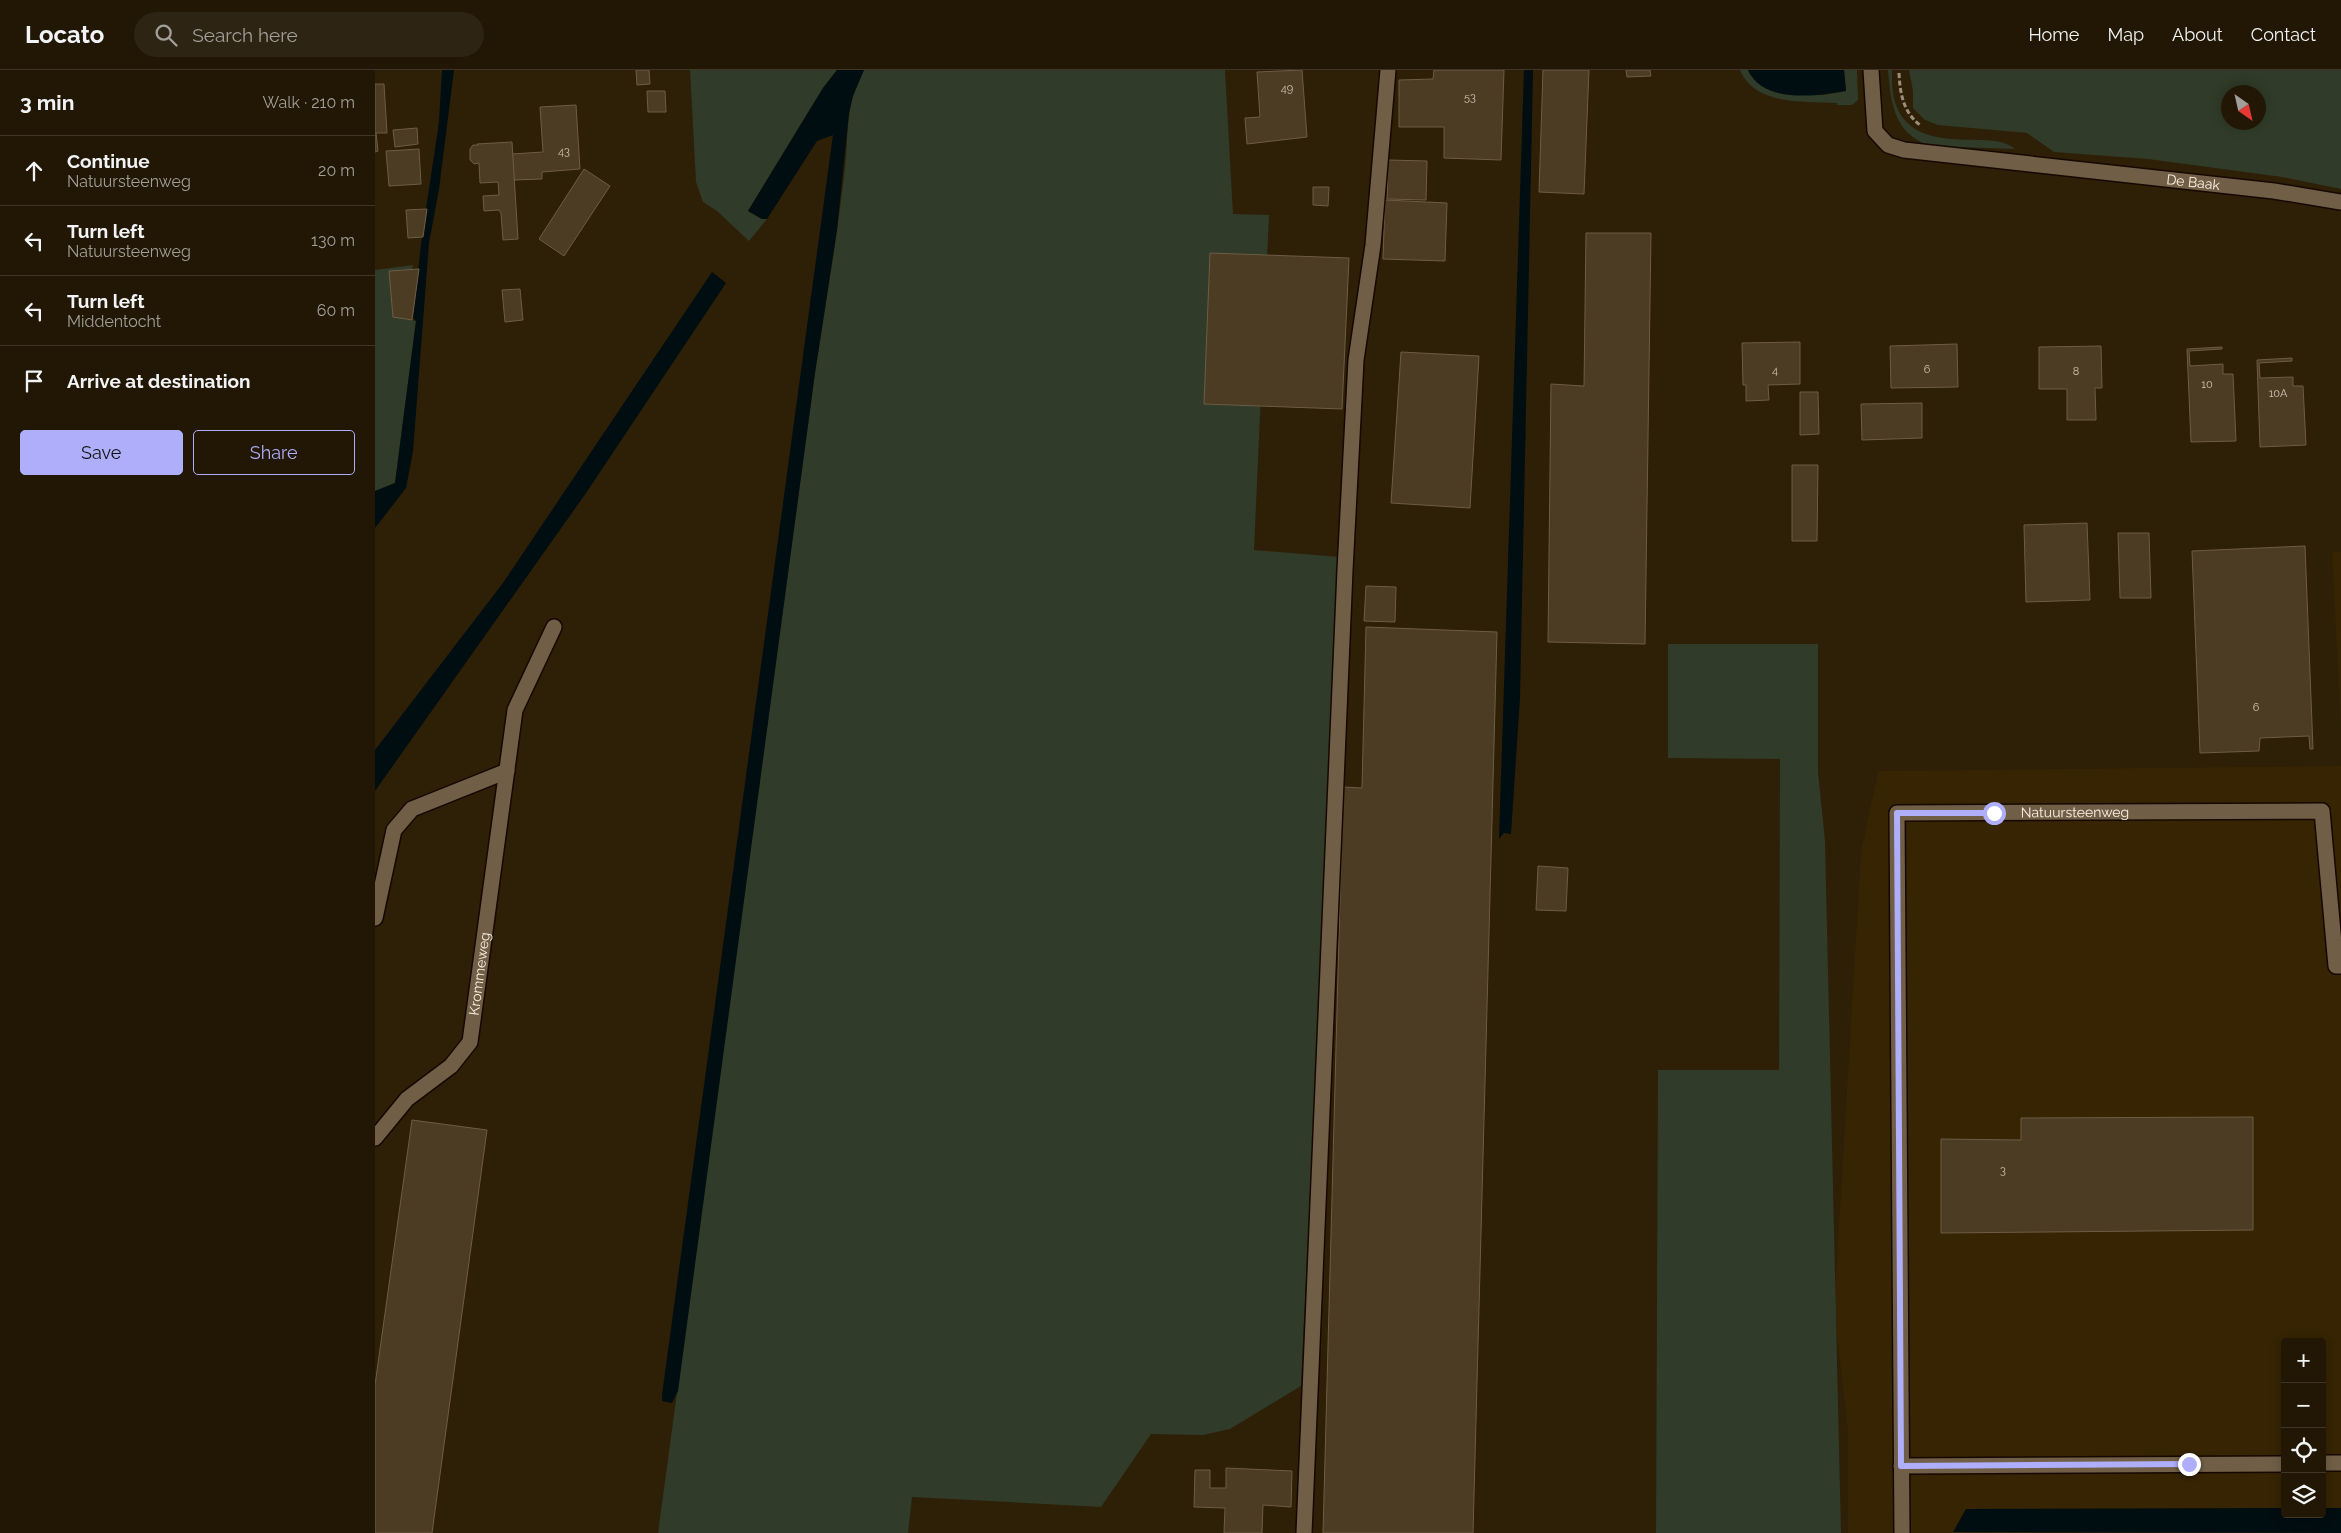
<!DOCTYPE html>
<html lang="en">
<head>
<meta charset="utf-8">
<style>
	:root { --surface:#221705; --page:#2e2413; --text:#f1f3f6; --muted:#a29f9a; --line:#3f3627; --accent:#aeaefa }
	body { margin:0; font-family:Raleway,sans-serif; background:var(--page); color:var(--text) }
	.controls { position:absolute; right:15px; bottom:15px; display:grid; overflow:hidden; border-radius:5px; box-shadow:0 2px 12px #0003 }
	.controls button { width:45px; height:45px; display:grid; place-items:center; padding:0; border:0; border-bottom:1px solid var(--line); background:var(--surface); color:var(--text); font:25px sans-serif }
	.compass { position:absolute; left:1846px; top:15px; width:45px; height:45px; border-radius:50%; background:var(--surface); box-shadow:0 2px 12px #0003; rotate:146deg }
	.stop { position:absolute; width:15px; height:15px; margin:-11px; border:4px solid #aeaefa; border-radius:50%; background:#fff }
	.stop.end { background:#aeaefa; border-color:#fff; box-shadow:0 1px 5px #0008 }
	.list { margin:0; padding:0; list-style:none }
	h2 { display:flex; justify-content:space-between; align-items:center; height:65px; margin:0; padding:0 20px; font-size:21px }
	h2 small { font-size:16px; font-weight:400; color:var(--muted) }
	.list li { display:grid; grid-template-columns:32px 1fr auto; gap:15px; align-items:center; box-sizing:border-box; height:70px; padding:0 20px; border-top:1px solid var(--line) }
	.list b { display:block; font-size:19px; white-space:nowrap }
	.list p { margin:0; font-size:16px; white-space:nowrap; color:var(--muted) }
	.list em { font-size:16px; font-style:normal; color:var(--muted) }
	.actions { display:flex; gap:10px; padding:15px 20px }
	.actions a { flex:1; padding:11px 0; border:1px solid var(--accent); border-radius:5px; text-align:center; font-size:18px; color:var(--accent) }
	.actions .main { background:var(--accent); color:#111 }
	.icon { flex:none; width:28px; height:28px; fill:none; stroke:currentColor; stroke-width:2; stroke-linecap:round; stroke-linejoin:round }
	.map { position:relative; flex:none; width:1966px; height:1463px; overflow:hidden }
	header { display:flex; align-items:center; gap:30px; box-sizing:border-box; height:70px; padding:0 25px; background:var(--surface); border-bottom:1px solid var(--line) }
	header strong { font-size:24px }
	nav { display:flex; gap:28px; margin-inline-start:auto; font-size:18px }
	.search { width:350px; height:45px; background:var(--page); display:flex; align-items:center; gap:12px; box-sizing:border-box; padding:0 18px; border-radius:28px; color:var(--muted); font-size:19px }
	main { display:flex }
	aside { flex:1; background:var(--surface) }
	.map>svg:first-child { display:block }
	.built { fill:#362403; fill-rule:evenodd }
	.green { fill:#303b29; fill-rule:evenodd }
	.water { fill:#000d11 }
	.building { fill:#4c3c24; stroke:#6e5d44 }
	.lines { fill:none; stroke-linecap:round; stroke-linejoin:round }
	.minor-casing { stroke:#160800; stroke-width:18 }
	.path { stroke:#9b8f7c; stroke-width:3; stroke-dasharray:5 2.5; stroke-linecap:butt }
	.minor { stroke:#705f46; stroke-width:15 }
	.route { stroke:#aeaefa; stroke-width:6 }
	.labels { text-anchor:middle; stroke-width:5; stroke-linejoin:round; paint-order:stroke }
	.number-label { font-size:11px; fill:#cec3b2 }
	.street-label { font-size:14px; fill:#faf0e2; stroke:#241600 }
</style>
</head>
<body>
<header>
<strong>Locato</strong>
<div class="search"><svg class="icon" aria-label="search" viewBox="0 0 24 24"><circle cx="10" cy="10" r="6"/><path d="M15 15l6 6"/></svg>Search here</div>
<nav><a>Home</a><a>Map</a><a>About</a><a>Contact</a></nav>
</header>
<main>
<aside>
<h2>3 min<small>Walk · 210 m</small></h2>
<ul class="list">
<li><svg class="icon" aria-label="ahead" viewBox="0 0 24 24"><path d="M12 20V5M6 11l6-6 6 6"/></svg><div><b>Continue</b><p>Natuursteenweg</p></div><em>20 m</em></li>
<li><svg class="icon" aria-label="left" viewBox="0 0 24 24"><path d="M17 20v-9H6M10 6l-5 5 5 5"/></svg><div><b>Turn left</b><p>Natuursteenweg</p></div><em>130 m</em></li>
<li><svg class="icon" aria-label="left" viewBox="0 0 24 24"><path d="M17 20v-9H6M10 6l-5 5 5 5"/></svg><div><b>Turn left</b><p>Middentocht</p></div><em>60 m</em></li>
<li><svg class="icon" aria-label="arrive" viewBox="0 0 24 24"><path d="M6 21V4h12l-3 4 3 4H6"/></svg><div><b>Arrive at destination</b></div></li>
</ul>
<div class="actions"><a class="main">Save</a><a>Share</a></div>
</aside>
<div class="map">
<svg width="1966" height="1463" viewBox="0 0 1966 1463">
	<rect width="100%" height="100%" fill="#2e1f07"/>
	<g class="built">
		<polygon points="1957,482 1966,482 1966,661"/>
		<path d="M1966,696V1463H1473V1362L1459,1240L1486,782L1503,701ZM1910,1272H1947V1444H1910Z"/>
	</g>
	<g class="green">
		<polygon points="315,0 462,0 448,18 373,141 387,149 392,149 374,171 342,141 328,132 321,112"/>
		<path d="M489,0H850L858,144L894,145L879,480L965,487L926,1316L855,1359L828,1365L776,1364L726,1437L537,1427L533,1463H283L440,303C450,238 461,173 469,107C474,72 469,31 489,0Z"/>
		<path d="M1365,0H1373L1375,4L1420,24L1448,25L1471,21L1469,0H1482L1483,30L1477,35H1462V33C1429,31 1380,36 1365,0Z"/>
		<path d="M1513,0H1517C1517,11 1517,24 1521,35C1534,70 1571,69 1603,70C1616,70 1631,71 1640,79L1556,76C1519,64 1516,34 1513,0Z"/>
		<path d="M1534,0H1966V119L1907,107L1773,89L1679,82L1652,63L1563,55L1550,50L1538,38V21ZM1854,22H1884V52H1854Z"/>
		<polygon points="38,195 30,249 41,251 20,413 0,421 0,200"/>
		<polygon points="1293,574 1443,574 1443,702 1450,771 1466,1463 1281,1463 1283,1000 1404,1000 1405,689 1293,688"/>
	</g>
	<g class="water">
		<polygon points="67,0 79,0 64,119 54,173 38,381 31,418 0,458 0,421 20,413 41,251 38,248 47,166 64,52"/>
		<polygon points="462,0 489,0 478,26 474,43 462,160 440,303 303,1321 297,1333 287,1331 287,1325 458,65 442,71 392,149 387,149 373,141 448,18"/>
		<polygon points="1149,0 1158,0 1145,627 1136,764 1129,763 1124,769"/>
		<path d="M1373,0H1469L1471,21C1442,26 1388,34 1373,0Z"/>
		<polygon points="337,202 351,213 211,423 0,721 0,680 128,513"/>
		<polygon points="1910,1438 1910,1444 1947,1444 1947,1438 1966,1438 1966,1463 1578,1462 1591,1439"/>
	</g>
	<g class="building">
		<polygon points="261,0 274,0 275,14 262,15"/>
		<polygon points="927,0 932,67 872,74 870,48 885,47 882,2"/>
		<polygon points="1059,0 1129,0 1126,90 1069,88 1069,57 1024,57 1024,10 1058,9"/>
		<polygon points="1168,0 1214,0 1209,124 1164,122"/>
		<polygon points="1251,0 1275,0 1276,6 1252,7"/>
		<polygon points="0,14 9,14 12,63 1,63 3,81 0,82"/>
		<polygon points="272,21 290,21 291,42 273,42"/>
		<polygon points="201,35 205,99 167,102 167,109 139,110 137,84 168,82 165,37"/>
		<polygon points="42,58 43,74 20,77 18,60"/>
		<polygon points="137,72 143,169 128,170 126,143 124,140 109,141 108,126 124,125 123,112 105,113 104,93 99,94 95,90 95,79 98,75 103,75 102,74"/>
		<polygon points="44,79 46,114 14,116 11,81"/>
		<polygon points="1013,90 1052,91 1051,130 1012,129"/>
		<polygon points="209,99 235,116 189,186 164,169"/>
		<polygon points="938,117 954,117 953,136 938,135"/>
		<polygon points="1010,130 1072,133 1070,191 1008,189"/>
		<polygon points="52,139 48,167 33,168 31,140"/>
		<polygon points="1211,163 1276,163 1270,574 1173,572 1176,314 1209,316"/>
		<polygon points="835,183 974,188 967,339 829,334"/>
		<polygon points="44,199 37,250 18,247 14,201"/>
		<polygon points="145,219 148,250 130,252 127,220"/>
		<polygon points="1425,272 1425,314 1393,315 1394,330 1371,331 1371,315 1368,315 1367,273"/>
		<polygon points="1582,274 1583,317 1516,318 1515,276"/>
		<polygon points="1726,276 1727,318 1720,318 1721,350 1692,350 1692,319 1664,319 1664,277"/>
		<polygon points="1847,277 1847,279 1814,281 1815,296 1848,294 1848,304 1858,304 1861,371 1816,372 1812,279"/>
		<polygon points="1026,282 1104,286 1095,438 1016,433"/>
		<polygon points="1917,288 1917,291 1884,293 1885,308 1918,307 1918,316 1928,316 1931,375 1885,377 1882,290"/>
		<polygon points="1425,322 1443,322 1444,364 1425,365"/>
		<polygon points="1547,333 1547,368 1487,370 1486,334"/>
		<polygon points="1417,395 1443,395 1442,471 1417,471"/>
		<polygon points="1712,453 1715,530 1651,532 1649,455"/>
		<polygon points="1743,463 1774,463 1776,528 1745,528"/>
		<polygon points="1930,476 1938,679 1935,679 1934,666 1885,668 1884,681 1825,683 1817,481"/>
		<polygon points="991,516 1021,517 1020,552 989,551"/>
		<polygon points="991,557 1122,562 1098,1463 948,1463 968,717 987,718"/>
		<polygon points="1163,796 1193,798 1191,841 1161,840"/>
		<polygon points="1878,1047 1878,1160 1566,1163 1566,1069 1646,1070 1646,1048"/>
		<polygon points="37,1050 112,1060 57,1463 0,1463 0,1315"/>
		<polygon points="851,1398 917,1401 916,1437 888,1435 887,1463 849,1463 850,1438 819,1437 820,1400 835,1400 835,1418 851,1418"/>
	</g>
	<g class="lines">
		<g class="minor-casing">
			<g id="minor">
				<path id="s1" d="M1496,0L1500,61L1513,75L1529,80L1899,121L1966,132"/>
				<polyline points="0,848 19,760 37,739 132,701"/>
				<path id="s2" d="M0,1068L32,1029L76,996L95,972L140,640L179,557"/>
				<polyline points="1947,1393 1966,1393"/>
				<polyline points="1526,1396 1910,1394"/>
				<polyline points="929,1463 970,500 981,290 998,175 1013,0"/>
				<path id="s3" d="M1527,1463L1522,743L1947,741L1961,896H1966"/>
			</g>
		</g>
		<path class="path" d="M1524,3C1525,23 1528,42 1545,55"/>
		<use href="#minor" class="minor"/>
	</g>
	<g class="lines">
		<polyline class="route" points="1619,743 1522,743 1526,1396 1814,1394"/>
	</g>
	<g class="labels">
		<g class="number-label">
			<text x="912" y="22">49</text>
			<text x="1095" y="31">53</text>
			<text x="189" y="85">43</text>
			<text x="1552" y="303">6</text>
			<text x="1400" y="304">4</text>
			<text x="1701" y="305">8</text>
			<text x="1832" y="318">10</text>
			<text x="1903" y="327">10A</text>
			<text x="1881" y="641">6</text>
			<text x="1628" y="1104">3</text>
		</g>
		<g class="street-label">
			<text dy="5" stroke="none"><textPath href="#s1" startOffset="388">De Baak</textPath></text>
			<text dy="5" stroke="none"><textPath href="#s3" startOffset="898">Natuursteenweg</textPath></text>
			<text dy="5" stroke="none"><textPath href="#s2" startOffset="205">Krommeweg</textPath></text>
		</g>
	</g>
</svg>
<div class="controls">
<button>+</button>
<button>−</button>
<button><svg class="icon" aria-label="locate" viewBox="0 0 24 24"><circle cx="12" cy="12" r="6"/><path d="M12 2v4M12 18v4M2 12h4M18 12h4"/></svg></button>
<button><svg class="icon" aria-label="layers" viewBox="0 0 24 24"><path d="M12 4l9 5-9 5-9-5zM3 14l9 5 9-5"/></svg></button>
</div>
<svg class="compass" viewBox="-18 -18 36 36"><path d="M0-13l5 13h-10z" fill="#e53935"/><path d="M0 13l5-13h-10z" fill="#a29f9a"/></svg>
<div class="stop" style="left:1619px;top:743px"></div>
<div class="stop end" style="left:1814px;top:1394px"></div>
</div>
</main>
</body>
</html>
